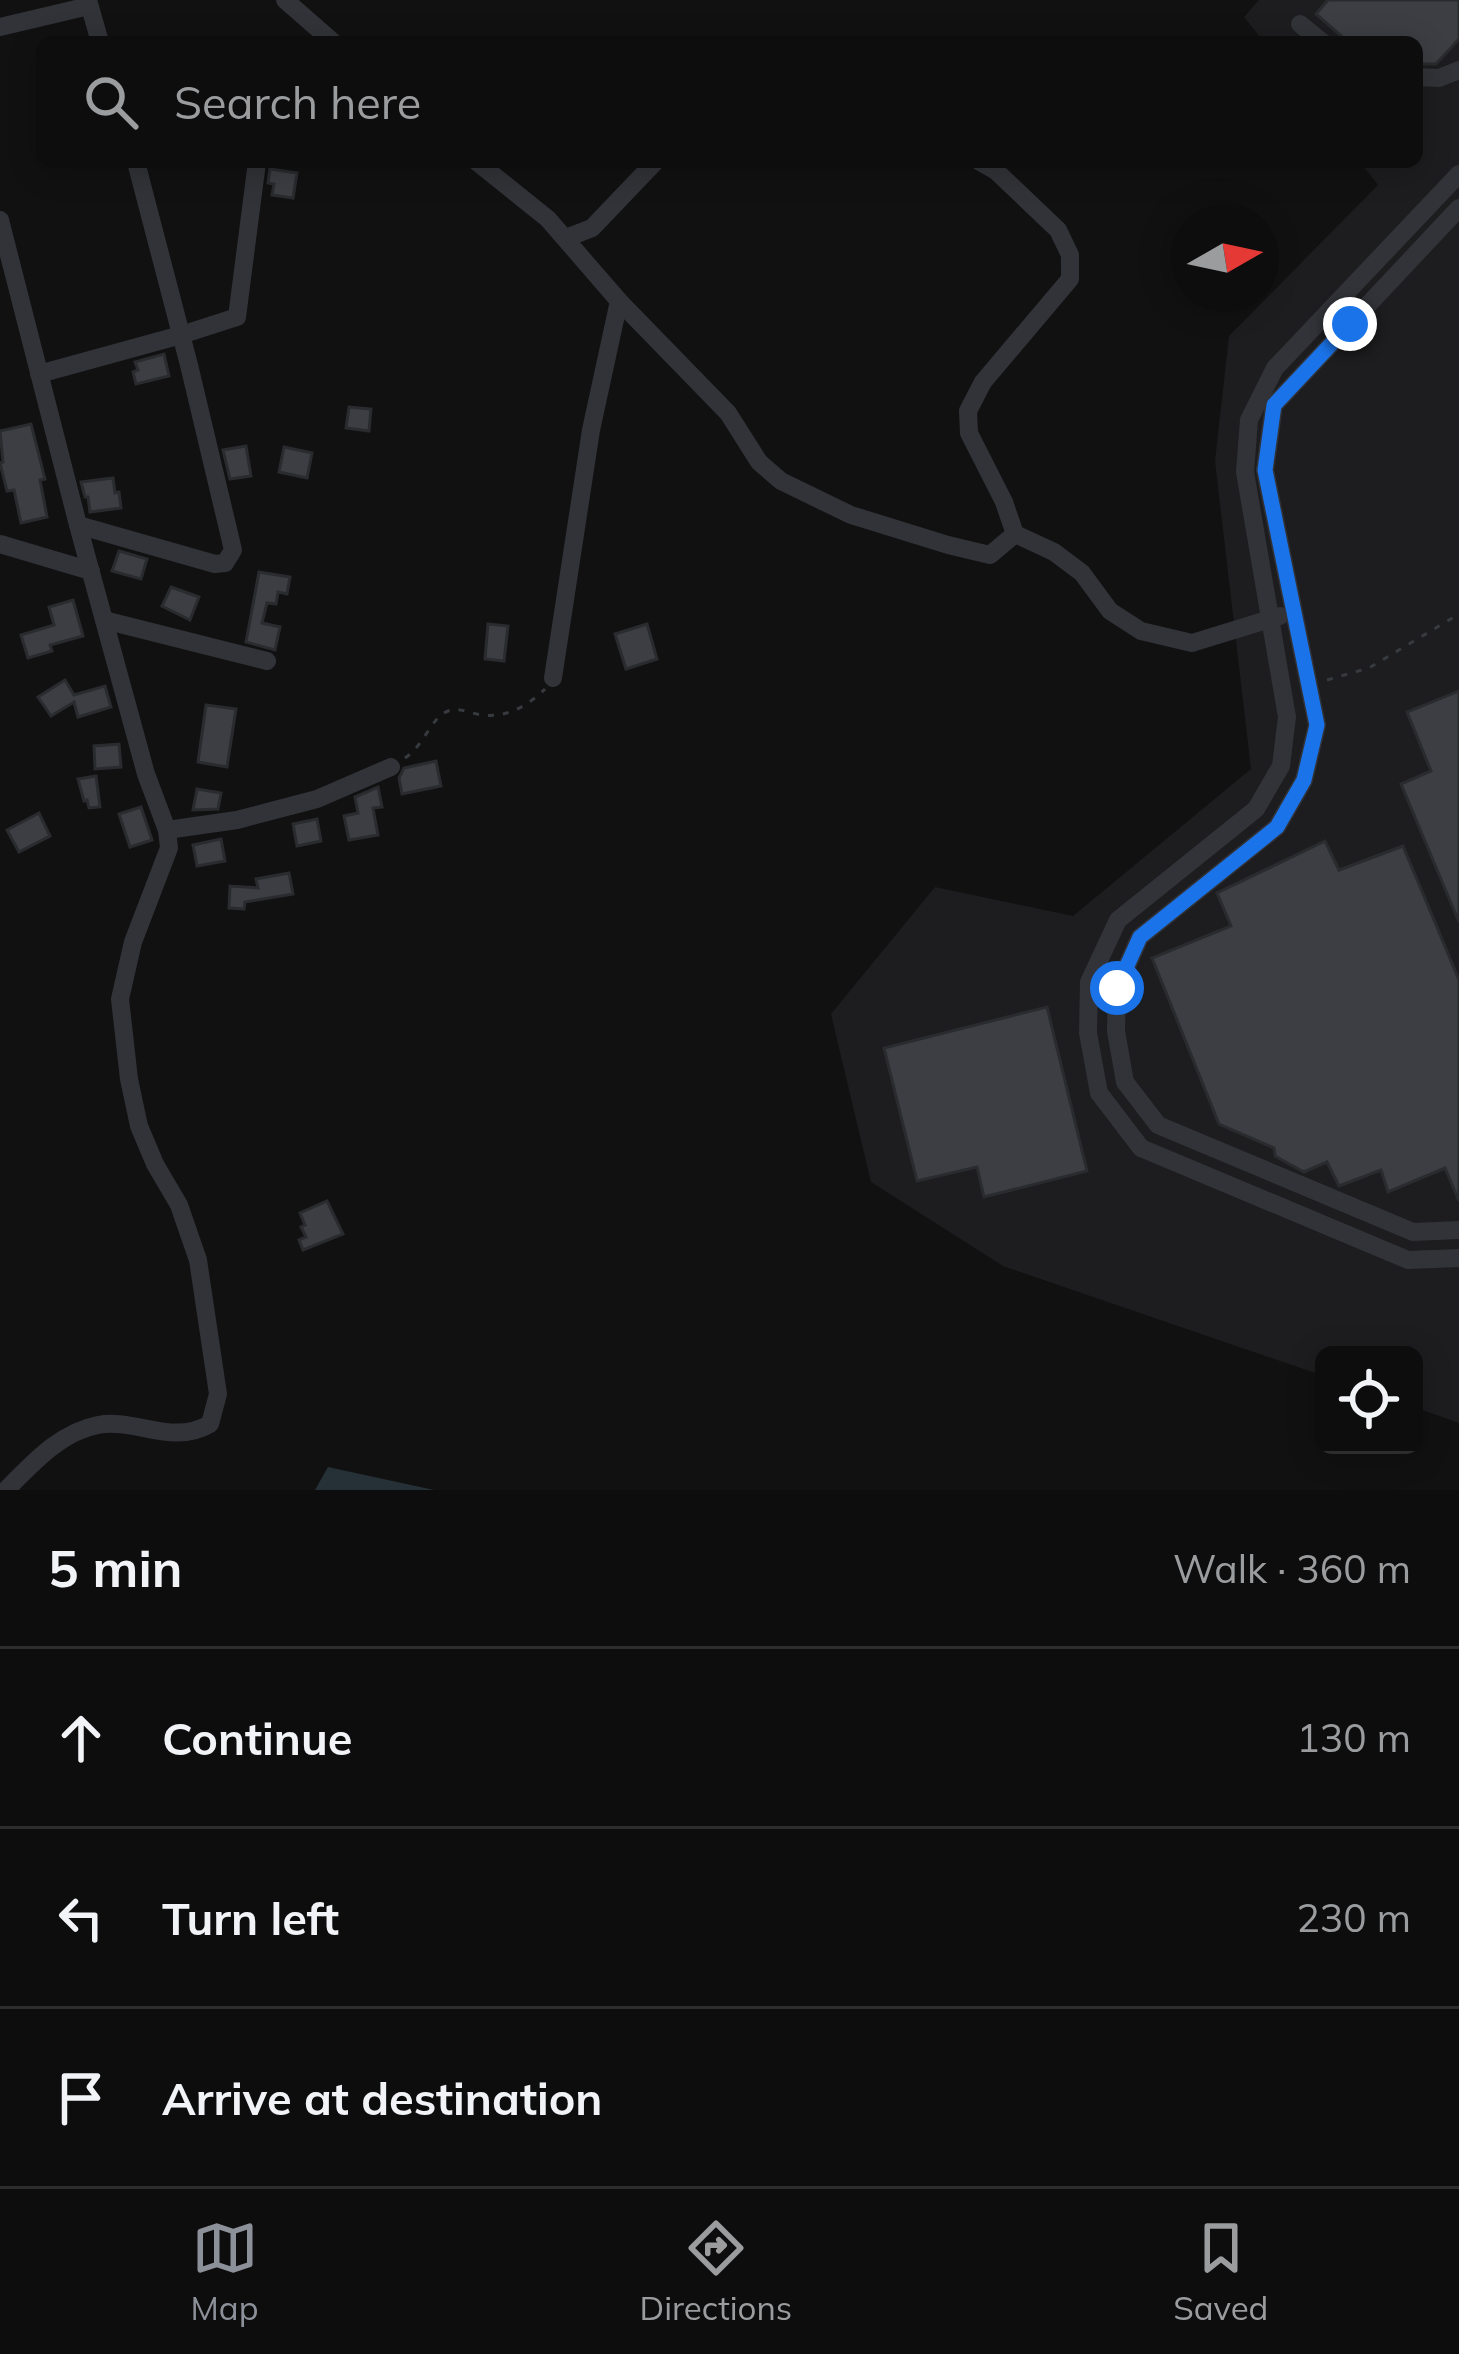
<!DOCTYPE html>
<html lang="en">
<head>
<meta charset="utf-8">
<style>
	:root { --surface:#0d0d0e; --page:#161617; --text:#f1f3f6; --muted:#9a9c9e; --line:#2d2d2e; --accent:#8c9099 }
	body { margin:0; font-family:Mulish,sans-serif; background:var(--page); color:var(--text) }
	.controls { position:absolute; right:36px; bottom:36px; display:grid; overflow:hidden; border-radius:18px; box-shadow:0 6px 30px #0003 }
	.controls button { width:108px; height:108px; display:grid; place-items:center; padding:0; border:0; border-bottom:3px solid var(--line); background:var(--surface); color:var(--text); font:60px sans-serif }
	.compass { position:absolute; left:1171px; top:204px; width:108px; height:108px; border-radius:50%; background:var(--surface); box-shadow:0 6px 30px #0003; rotate:81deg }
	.stop { position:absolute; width:36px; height:36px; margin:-27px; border:9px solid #1a73e8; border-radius:50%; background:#fff }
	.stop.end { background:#1a73e8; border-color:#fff; box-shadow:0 3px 12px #0008 }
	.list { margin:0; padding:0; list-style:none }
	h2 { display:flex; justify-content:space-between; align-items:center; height:156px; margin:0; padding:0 48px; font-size:51px }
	h2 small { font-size:39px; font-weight:400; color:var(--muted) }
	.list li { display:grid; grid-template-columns:78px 1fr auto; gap:36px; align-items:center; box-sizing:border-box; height:180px; padding:0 48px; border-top:3px solid var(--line) }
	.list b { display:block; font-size:45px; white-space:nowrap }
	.list em { font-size:39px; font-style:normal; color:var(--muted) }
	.icon { flex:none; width:66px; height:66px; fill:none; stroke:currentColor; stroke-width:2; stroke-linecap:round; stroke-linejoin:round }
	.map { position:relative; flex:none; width:1459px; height:1490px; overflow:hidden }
	.search { position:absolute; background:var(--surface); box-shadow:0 6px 30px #0003; left:36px; right:36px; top:36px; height:132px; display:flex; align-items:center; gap:30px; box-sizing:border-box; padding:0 42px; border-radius:18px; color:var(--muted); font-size:45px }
	.sheet { height:696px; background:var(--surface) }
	nav { display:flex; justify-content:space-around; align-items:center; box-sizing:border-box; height:168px; border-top:3px solid var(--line); background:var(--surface); font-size:33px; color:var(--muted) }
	nav a { display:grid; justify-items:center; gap:6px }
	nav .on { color:var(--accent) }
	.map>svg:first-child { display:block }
	.built { fill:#1d1d1f }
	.water { fill:#263137 }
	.building { fill:#3d3e43; stroke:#2a2b2f; stroke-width:3 }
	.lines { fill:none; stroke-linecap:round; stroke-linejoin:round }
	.path { stroke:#373a3f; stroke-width:3; stroke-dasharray:6 9; stroke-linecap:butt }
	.minor { stroke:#313338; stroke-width:18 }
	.route { stroke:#1a73e8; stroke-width:15 }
</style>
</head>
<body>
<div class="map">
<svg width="1459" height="1490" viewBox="0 0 1459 1490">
	<rect width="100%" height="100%" fill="#111112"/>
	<polygon class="built" points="1259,0 1459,0 1459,1423 1414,1407 1414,1355 1324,1355 1324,1376 1003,1266 871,1182 831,1014 935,887 1073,916 1251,769 1215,461 1229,336 1378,185 1360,162 1417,162 1417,42 1264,42 1244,17"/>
	<polygon class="water" points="328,1467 434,1490 315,1490"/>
	<g class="building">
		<polygon points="1328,0 1459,0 1459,39 1436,64 1421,64 1417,60 1417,42 1348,42 1316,14"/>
		<polygon points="270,169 297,173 293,198 272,195 274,184 268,183"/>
		<polygon points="164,354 169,376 136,384 133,372 138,370 135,362"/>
		<polygon points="349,407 371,409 369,431 346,428"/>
		<polygon points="31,424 45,479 40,480 47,517 21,523 14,490 7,491 0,463 3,462 0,431"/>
		<polygon points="246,446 251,476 230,479 223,450"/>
		<polygon points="284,447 312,453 307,478 279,472"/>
		<polygon points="113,478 115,493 119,492 121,508 90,512 88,497 85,497 81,482"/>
		<polygon points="119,551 147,559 141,579 112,571"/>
		<polygon points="259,572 290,577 287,594 278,592 276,604 267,603 262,623 280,627 275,650 246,642"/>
		<polygon points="171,587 199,597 190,620 162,606"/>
		<polygon points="73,600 83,636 50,645 52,651 28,658 21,635 54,625 49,607"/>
		<polygon points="488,624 508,626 504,661 485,659"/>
		<polygon points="647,624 657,659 626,669 615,634"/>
		<polygon points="65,680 74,695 105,686 111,707 78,717 74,702 51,716 38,697"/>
		<polygon points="1459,691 1459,922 1401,784 1431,771 1407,712"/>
		<polygon points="206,705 236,709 227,767 198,762"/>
		<polygon points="119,744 121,767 95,769 94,746"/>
		<polygon points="436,761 441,786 402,794 399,778 404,768"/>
		<polygon points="96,776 100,807 89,808 87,800 84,801 78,779"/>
		<polygon points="378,787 382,807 373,808 378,835 349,840 344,816 358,813 355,797"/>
		<polygon points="197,789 221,793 218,809 193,810"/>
		<polygon points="141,807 152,840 130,847 119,814"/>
		<polygon points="39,813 50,836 19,852 7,830"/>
		<polygon points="317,819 321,841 297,846 293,824"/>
		<polygon points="221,839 225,861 197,866 193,845"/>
		<polygon points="1325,841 1339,870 1403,846 1459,980 1459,1201 1445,1168 1388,1192 1381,1170 1339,1186 1327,1162 1304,1172 1275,1156 1274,1148 1219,1124 1152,958 1231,926 1217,893"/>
		<polygon points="289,873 293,894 245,902 244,909 229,908 230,886 258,888 256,879"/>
		<polygon points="1047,1007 1087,1171 984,1197 977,1167 917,1181 884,1048"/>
		<polygon points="327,1201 343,1234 303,1250 299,1240 306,1237 301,1227 305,1225 300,1213"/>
	</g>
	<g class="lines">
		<g class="path">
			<polyline points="1327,680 1369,668 1459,614"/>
			<path d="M405,758C423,746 429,723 444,713C457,705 470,714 483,715C507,718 529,705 545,689"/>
		</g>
		<g class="minor">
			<polyline points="88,0 100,42"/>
			<polyline points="285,0 333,42"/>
			<polyline points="1300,24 1322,42"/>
			<polyline points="0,27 89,6"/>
			<polyline points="1417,77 1439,78 1459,70"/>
			<polyline points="477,162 548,219 619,301 591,430 553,678"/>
			<polyline points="980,162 996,171 1058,230 1070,255 1070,279 983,382 968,411 969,433 1004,502 1015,534"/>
			<polyline points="1459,174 1275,368 1249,420 1245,472 1287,717 1281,766 1256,809 1118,920 1089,982 1088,1033 1099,1093 1141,1148 1408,1260 1459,1258"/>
			<polyline points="1459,208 1274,405 1265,470 1317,725 1304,780 1277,827 1140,937 1117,988 1116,1031 1125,1082 1158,1125 1413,1232 1459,1230"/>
			<path d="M0,220L78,525L146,774L167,830L169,848L133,942L120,999L129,1079L139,1126L155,1164L179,1205L198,1260L218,1394L210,1424C172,1446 136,1418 98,1425C60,1432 32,1464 6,1490"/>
			<polyline points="566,238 592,228 655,162"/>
			<polyline points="619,301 728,413 759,462 781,481 851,515 948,545 990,555 1015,534 1054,552 1082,573 1110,611 1141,631 1192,643 1280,616"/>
			<polyline points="39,374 181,335 237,317 257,162"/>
			<polyline points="78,525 215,564 225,563 233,550 189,365 136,162"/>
			<polyline points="0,544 91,571"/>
			<polyline points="104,620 267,661"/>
			<polyline points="167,830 237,820 317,799 391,767"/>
		</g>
	</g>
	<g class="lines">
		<polyline class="route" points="1117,988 1140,937 1277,827 1304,780 1317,725 1265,470 1274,405 1350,324"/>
	</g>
</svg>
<div class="controls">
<button><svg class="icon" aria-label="locate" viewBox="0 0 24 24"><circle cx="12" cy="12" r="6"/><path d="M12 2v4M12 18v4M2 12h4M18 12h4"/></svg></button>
</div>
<svg class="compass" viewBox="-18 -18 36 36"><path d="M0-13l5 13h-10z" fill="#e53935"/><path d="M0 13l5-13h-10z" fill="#9a9c9e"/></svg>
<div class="stop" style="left:1117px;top:988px"></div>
<div class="stop end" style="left:1350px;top:324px"></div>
<div class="search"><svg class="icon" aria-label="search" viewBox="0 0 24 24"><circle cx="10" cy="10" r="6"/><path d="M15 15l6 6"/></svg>Search here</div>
</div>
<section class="sheet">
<h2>5 min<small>Walk · 360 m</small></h2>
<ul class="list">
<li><svg class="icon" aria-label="ahead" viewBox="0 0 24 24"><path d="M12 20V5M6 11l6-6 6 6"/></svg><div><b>Continue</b></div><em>130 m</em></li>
<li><svg class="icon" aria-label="left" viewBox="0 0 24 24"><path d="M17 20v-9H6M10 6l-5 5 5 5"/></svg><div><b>Turn left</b></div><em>230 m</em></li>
<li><svg class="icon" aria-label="arrive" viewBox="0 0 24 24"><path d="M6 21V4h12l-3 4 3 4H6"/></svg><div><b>Arrive at destination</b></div></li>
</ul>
</section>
<nav>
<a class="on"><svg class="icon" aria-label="map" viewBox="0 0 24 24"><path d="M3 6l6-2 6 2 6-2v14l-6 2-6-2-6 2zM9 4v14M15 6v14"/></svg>Map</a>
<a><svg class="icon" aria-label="directions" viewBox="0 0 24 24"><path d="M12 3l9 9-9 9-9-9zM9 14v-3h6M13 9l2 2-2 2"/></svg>Directions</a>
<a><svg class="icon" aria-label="saved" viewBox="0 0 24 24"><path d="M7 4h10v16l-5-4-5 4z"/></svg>Saved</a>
</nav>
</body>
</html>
